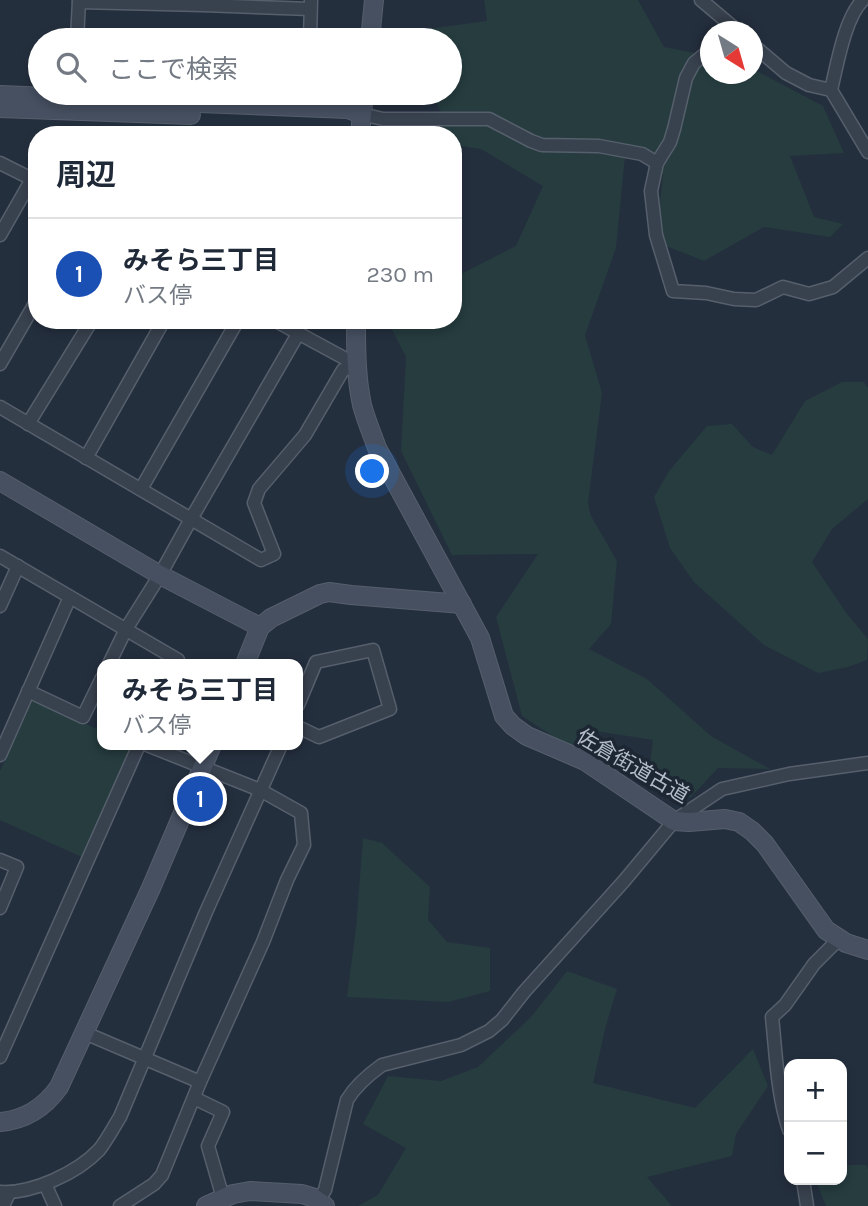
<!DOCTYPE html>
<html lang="ja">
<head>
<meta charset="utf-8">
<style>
	:root { --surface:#fff; --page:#f6f6f7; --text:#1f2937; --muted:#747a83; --line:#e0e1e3; --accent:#4f688e }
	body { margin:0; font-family:Karla,"Noto Sans JP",sans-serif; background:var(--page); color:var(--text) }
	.controls { position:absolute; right:21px; bottom:21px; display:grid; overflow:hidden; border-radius:14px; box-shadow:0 4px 10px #0003 }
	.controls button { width:63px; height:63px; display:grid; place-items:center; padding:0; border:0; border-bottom:2px solid var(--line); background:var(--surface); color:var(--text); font:35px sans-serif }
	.compass { position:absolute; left:700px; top:21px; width:63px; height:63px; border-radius:50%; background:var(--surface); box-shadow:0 4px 10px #0003; rotate:143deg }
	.you { position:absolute; left:373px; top:472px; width:24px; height:24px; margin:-18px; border:5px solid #fff; border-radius:50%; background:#1a73e8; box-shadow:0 0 0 10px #1a73e833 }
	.badge { display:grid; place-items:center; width:46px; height:46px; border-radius:50%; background:var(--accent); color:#fff; font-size:23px; font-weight:700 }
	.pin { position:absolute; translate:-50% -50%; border:4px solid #fff; box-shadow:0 2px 7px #0006 }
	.popup { position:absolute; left:97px; top:659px; width:206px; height:91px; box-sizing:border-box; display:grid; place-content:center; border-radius:14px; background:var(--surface); filter:drop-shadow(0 2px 5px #0005); font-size:23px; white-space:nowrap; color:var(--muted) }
	.popup b { font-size:26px; color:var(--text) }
	.popup::after { content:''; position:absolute; left:50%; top:100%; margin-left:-14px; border:14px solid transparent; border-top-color:var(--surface) }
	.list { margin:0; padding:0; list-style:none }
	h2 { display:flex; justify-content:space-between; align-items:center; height:91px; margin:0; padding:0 28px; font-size:30px }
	h2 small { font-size:23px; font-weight:400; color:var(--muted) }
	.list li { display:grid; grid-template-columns:46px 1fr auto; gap:21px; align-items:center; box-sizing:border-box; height:112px; padding:0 28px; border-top:2px solid var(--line) }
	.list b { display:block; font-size:26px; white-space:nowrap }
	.list p { margin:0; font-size:23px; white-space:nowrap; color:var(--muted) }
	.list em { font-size:23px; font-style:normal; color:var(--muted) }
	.icon { flex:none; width:38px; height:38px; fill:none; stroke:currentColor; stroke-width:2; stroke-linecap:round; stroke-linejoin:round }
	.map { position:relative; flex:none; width:868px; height:1206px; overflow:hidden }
	.search { position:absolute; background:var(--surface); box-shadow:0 4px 10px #0003; left:28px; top:28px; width:434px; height:77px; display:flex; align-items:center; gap:18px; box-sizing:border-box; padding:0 24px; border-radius:38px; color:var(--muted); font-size:26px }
	.panel { position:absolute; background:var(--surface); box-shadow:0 4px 10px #0003; left:28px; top:126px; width:434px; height:203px; border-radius:28px }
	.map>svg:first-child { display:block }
	.green { fill:#263c3f }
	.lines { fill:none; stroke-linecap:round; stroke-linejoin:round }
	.street-casing { stroke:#565f6c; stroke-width:15 }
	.secondary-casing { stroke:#565f6c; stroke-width:20 }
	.street { stroke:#38414e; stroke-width:12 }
	.secondary { stroke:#465061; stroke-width:18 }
	.labels { text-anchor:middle; stroke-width:7; stroke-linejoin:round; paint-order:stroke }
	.street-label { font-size:21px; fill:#b4bcc9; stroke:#1d2633 }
</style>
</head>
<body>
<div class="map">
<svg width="868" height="1206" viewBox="0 0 868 1206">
	<rect width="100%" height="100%" fill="#242f3e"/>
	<g class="green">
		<polygon points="484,0 638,0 664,47 710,56 710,74 752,74 753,69 823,106 844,153 790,156 814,217 843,224 830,237 764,227 704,261 656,242 663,174 626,146 616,248 585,335 602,393 588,503 591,516 617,561 611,624 589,649 647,679 711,736 770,769 718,768 690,798 649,771 653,740 589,730 571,748 522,716 496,617 538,554 452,555 401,451 406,357 387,320 453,320 453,278 516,246 543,186 481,149 453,145 453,135 396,135 386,133 388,120 445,121 432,93 450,93 450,40 408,40 404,32 487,21"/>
		<polygon points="842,382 864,382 868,388 868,499 832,529 812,562 847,614 868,639 867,660 848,667 818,673 764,645 694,582 670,548 654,497 669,471 707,426 732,424 753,447 772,455 805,401"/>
		<polygon points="32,701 102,731 102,745 132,745 84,858 0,820 0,771"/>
		<polygon points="363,838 382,843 430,887 428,920 447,942 490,948 490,991 448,1002 347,997 356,928"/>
		<polygon points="567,971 617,989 605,1029 593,1083 695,1108 753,1049 768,1086 736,1134 732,1156 647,1177 672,1206 358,1206 378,1195 406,1148 363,1124 388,1076 441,1081 478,1067 531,1017"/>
		<polygon points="842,1165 866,1165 868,1169 868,1206 826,1206 817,1184 819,1180 842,1180"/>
	</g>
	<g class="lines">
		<g class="street-casing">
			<g id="street">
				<polyline points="701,0 739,32"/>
				<path d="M863,0C845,17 837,65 831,90L868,152"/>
				<polyline points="79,2 203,5 310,9"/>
				<polyline points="77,40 79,0"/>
				<polyline points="310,40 311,0"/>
				<polyline points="752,44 786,73 809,85 831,90"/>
				<polyline points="710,50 694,63 686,78 674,129 670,142 657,163 651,191 656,235 673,291 706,293 734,299 756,300 783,287 809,294 833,287 868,258"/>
				<polyline points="361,114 383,119 489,119 531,141 542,145 599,146 642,154 657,163"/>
				<polyline points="0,163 32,179 0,235"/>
				<polyline points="274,320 357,365"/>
				<polyline points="0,364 37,300"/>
				<polyline points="0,407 261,560 274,554 254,503 259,489 305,435 343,370 357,365"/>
				<polyline points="28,424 92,320"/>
				<polyline points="86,458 164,320"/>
				<polyline points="141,489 238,320"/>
				<polyline points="0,556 178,660 176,664"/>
				<polyline points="0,606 18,566"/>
				<polyline points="109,664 126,629 160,575 191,519 298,334"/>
				<polyline points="28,691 83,717 102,678"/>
				<polyline points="298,705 316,662 373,650 390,709 319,737 298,727"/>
				<polyline points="0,755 70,597"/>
				<polyline points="0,860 17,867 0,908"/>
				<polyline points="85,1033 200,1082"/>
				<polyline points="0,1057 139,745"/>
				<polyline points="194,1098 223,1112 208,1146 223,1198"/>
				<path d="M789,1130C777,1094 776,1054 772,1017L785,1005L814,964L839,939"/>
				<polyline points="803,1180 807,1206"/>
				<polyline points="45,1184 55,1206"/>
				<path d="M0,1192C32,1194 77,1173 99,1150C107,1140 113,1128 120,1117L206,912L281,745"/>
				<path d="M318,1201L325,1190L347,1100C356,1085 368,1075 382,1065L461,1045L489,1031L502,1020L524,992L624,881L674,821L722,789L789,774L868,763"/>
				<polyline points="3,1206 9,1193"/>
				<polyline points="120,1206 154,1184 162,1175 200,1082 263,942 287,880 304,845 301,813 260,790 147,745"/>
			</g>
		</g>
		<g class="secondary-casing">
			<g id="secondary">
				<polyline points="370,40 374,0"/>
				<polyline points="0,95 348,109 361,114"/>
				<polyline points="0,108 191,115"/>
				<polyline points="360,135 364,93"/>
				<path d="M356,320C356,349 356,377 362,405C366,420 372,434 377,448L480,638L504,716L513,726L527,736L585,761L674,821L689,822L725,819L739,822L752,831L765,844L826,930L846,943L868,950"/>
				<polyline points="0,481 160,575 260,627"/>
				<polyline points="245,664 260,627 271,618 320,594 329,592 351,595 462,604"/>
				<path d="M0,1122C25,1120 44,1108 59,1087L151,888L212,745"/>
				<polyline points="206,1206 233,1194 250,1191 302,1194 312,1197 325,1206"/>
			</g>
		</g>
		<use href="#street" class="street"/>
		<use href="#secondary" class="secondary"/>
	</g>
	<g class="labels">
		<g class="street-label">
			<text transform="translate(633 766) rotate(30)" y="7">佐倉街道古道</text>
		</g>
	</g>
</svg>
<div class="controls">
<button>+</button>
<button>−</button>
</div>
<svg class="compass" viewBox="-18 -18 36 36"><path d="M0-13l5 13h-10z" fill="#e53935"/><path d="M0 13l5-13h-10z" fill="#747a83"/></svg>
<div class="you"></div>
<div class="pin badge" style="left:200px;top:799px;background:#1a4fb4">1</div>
<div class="popup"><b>みそら三丁目</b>バス停</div>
<div class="search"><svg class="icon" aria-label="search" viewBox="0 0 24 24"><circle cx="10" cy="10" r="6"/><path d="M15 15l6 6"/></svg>ここで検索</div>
<section class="panel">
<h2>周辺<small></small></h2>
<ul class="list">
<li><span class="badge" style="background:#1a4fb4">1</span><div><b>みそら三丁目</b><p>バス停</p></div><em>230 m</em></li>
</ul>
</section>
</div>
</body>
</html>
